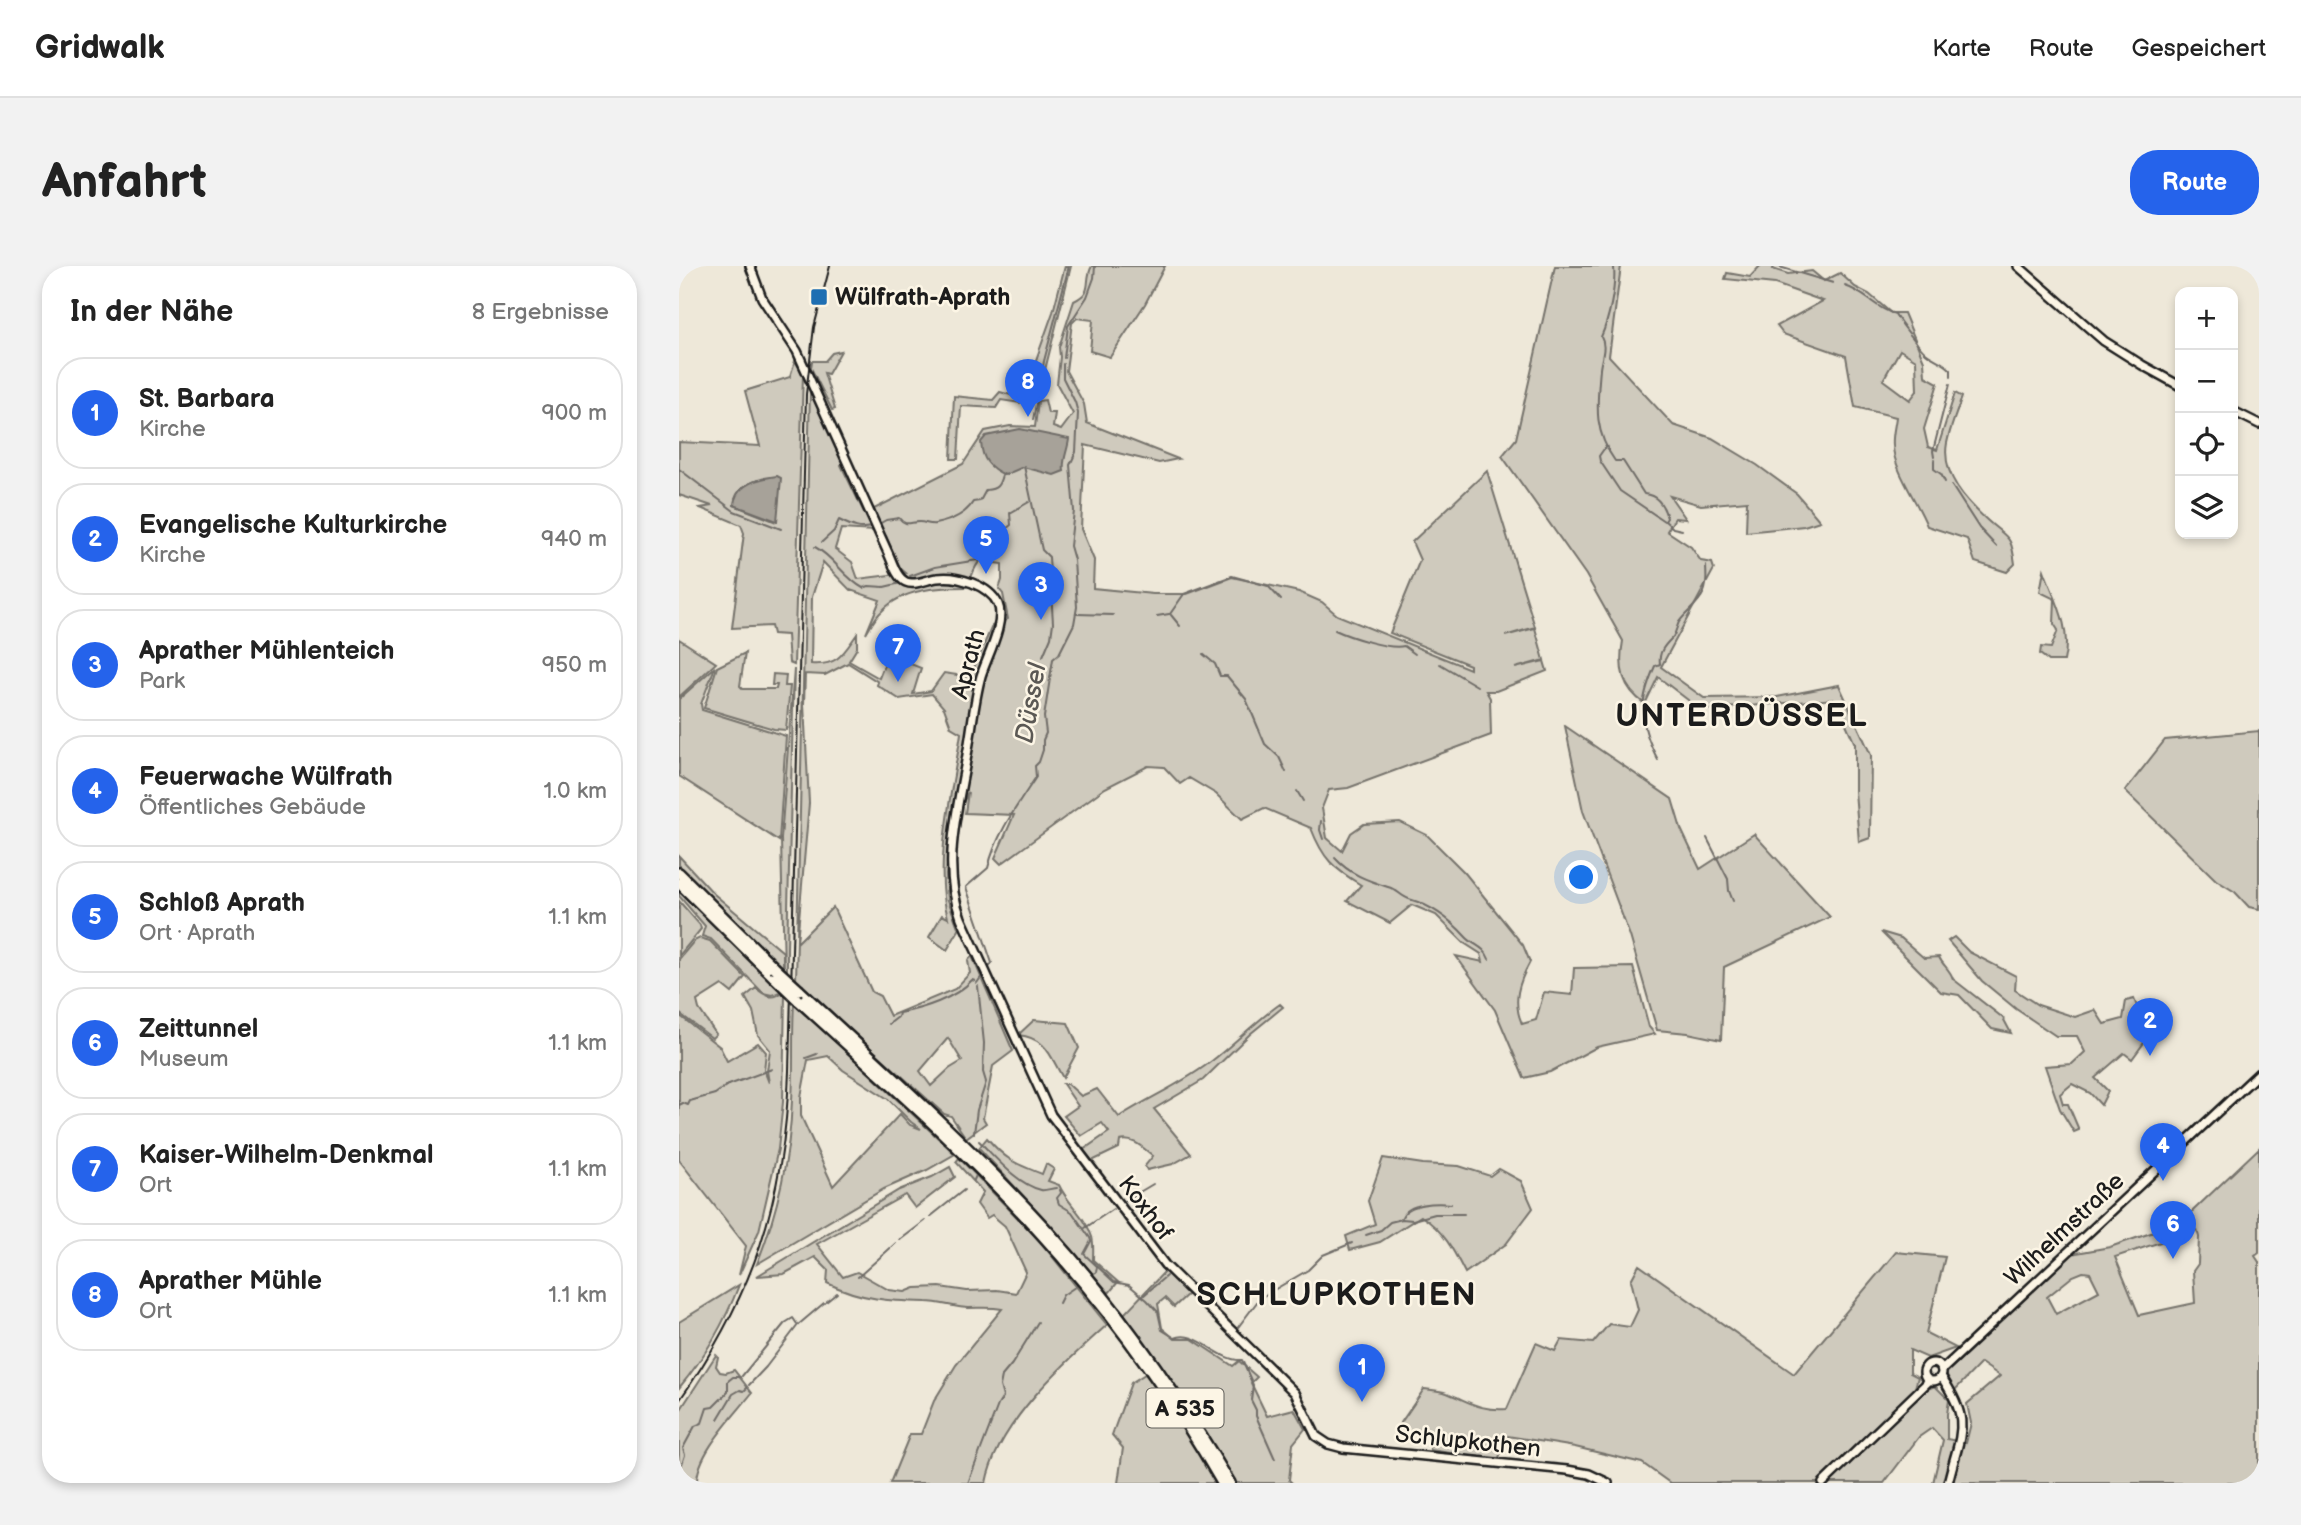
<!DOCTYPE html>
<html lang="de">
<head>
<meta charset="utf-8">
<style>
	:root { --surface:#fff; --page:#f2f2f2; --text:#222; --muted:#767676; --line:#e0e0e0; --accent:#2563eb }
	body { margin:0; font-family:"Balsamiq Sans",sans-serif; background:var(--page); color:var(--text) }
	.controls { position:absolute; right:21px; top:21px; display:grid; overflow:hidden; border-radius:14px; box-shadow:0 4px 10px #0003 }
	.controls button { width:63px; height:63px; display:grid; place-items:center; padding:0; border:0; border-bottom:2px solid var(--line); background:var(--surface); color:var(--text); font:35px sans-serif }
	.you { position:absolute; left:903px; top:612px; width:24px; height:24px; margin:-18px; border:5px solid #fff; border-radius:50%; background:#1a73e8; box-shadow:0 0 0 10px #1a73e833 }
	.badge { display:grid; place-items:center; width:46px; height:46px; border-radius:50%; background:var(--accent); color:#fff; font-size:23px; font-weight:700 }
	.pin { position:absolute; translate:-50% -58px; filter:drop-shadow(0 2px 4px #0008) }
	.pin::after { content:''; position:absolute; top:37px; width:24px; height:21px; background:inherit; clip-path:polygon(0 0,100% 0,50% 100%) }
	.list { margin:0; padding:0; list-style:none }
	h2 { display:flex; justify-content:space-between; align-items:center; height:91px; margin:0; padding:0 28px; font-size:30px }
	h2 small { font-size:23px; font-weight:400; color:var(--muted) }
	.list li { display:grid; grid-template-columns:46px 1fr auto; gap:21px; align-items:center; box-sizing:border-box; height:112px; margin:0 14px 14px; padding:0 14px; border:2px solid var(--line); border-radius:28px }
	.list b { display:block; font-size:26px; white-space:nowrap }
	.list p { margin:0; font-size:23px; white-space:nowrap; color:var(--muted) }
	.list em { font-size:23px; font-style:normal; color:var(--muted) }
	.icon { flex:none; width:38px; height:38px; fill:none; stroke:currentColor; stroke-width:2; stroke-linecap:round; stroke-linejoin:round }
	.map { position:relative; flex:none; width:1580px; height:1217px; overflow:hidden; border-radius:28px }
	header { display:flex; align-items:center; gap:42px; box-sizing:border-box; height:98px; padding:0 35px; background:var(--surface); border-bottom:2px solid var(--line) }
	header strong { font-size:33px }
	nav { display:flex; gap:38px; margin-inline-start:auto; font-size:24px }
	.intro { display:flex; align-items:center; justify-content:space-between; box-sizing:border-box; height:168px; padding:0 42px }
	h1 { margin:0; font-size:49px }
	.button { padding:18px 32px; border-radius:28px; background:var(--accent); color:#fff; font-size:24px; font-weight:700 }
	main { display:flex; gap:42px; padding:0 42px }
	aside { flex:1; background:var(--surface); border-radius:28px; box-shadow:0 4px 10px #0003 }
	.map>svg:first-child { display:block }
	.green { fill:#cfcabd; stroke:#76736c; stroke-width:2; fill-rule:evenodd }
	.water { fill:#a7a299; stroke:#6f6c67; stroke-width:2 }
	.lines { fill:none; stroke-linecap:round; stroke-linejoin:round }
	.stream { stroke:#6f6c67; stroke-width:2 }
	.secondary-casing { stroke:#1c1c1c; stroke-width:12 }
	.motorway-casing { stroke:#1c1c1c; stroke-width:14 }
	.secondary { stroke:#fcf5e5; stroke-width:7 }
	.motorway { stroke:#fcf5e5; stroke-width:9 }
	.rail { stroke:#1c1c1c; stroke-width:2 }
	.motorway-bridge-casing { stroke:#1c1c1c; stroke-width:14; stroke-linecap:butt }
	.motorway-bridge { stroke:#fcf5e5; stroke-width:9 }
	.poi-dot { fill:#1f6fb2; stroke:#fcf5e5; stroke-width:2.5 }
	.labels { text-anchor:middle; stroke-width:5; stroke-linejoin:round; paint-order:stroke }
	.shield { fill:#fcf5e5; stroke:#5f5d58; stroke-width:2 }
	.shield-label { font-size:23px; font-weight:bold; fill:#1c1c1c }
	.poi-label { font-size:24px; font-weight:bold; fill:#1c1c1c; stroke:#fcf5e5; text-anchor:start }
	.street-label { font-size:24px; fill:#1c1c1c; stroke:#fcf5e5 }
	.water-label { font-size:26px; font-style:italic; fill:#5b5854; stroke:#fcf5e5 }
	.district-label { font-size:32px; font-weight:bold; letter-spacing:2px; fill:#1c1c1c; stroke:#fcf5e5 }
</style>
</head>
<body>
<header>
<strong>Gridwalk</strong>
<nav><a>Karte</a><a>Route</a><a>Gespeichert</a></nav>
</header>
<div class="intro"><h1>Anfahrt</h1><a class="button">Route</a></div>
<main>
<aside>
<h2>In der Nähe<small>8 Ergebnisse</small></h2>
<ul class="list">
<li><span class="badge">1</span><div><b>St. Barbara</b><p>Kirche</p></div><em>900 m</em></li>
<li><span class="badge">2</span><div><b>Evangelische Kulturkirche</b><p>Kirche</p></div><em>940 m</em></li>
<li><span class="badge">3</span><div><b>Aprather Mühlenteich</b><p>Park</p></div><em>950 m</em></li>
<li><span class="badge">4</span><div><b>Feuerwache Wülfrath</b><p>Öffentliches Gebäude</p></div><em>1.0 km</em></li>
<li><span class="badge">5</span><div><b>Schloß Aprath</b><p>Ort · Aprath</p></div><em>1.1 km</em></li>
<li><span class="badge">6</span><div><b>Zeittunnel</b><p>Museum</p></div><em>1.1 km</em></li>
<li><span class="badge">7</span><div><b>Kaiser-Wilhelm-Denkmal</b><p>Ort</p></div><em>1.1 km</em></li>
<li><span class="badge">8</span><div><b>Aprather Mühle</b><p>Ort</p></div><em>1.1 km</em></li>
</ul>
</aside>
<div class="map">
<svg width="1580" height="1217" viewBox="0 0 1580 1217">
	<rect width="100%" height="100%" fill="#eee8d9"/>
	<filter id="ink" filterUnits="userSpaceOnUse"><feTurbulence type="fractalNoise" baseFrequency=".0143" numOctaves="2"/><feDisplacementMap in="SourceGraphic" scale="14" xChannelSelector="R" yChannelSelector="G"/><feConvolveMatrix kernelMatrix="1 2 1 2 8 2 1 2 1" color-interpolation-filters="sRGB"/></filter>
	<g filter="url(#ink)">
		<g class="green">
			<polygon points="386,0 392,0 359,132 346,125 374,46"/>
			<path d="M413,0H486L466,38L431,91L411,85L414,54L398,52L393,57L387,105L405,138L408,157L499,193L480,197L406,179L402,263L415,294L414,322L474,328H508L553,311L620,326L643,336L658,349L791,403V399L711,367L741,294L733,276L808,205L856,361L826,370L856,362L865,394L836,402L865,395L868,405L817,425H807L811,432L812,469L669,522L650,524L643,542L648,572L663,585L672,567L685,558L721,556L748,569L786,607L844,679L851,696C840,716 833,735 843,758L857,754L865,726L893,729L895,702L954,701L970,761L976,768L918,781L871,806L845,812L816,744L777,690L804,696L802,688L785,677L757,649L733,639L711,657L668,635L682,619C654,602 644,593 632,562L585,542L563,553L537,528L510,512L501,518L485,501L469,500L426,522L322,598L316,592L335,549L286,547L289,526L283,539L274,540L267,609L269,634L280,664L268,684L250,671L263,649L269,652C254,598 274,523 282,467L272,461L265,442L253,428L220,433L198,419L199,416L169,397L146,409L126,408L125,438L130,537L118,677L154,641L193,726L201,730L211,750L276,723L291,707L289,695L293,690L334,785L314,800L304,852L307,857L287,872L272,850L265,848L117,715L131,124L164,197L162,199L194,265L162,263L156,283L173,296L179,313L227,307L221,302L207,270L204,269L195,243L284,198L306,165L331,160L356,161L359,135L366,134L369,147H376L374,161L382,164L394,148L378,118L381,91L380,81L395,35C416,25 404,16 413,0ZM301,295L323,298V314L320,323L324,328L329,353L313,360L291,411L265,407L252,425L234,428L242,402L209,389L200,412L170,395L178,382V368C164,388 159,400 132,398L133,331L144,296L171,324L201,334L187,368C192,360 196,351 203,345C223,323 259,321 287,321C294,312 293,303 301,295ZM269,772L283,795L270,803L252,820L241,805Z"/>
			<path d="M876,0H942L930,90L994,159L1033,172L1078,199L1118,228L1141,255L1125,260L1067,266L1068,235L1022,239L991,230L1007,253L996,252L988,265L1012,281L1022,295L1033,297L1035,303L982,401L1025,432L1098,431L1160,419L1192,489L1191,572L1180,576L1176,525V478L1156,433L1022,444L979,411L966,438C943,422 939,402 944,375L907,309L823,190L837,173Z"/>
			<path d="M1081,0H1095L1094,3L1109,8L1133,5L1145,15L1161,7L1176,21L1190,28L1212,47H1225L1245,95L1246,110L1259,117L1245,163L1249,181L1258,184L1276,127L1283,131C1278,146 1271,162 1268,177C1262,209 1288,236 1309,255C1330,274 1332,268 1336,298L1328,306L1296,296L1288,273L1248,260C1239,236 1214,204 1214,179C1213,170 1216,160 1217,151L1176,141L1167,90L1104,68L1098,60L1144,35L1096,18L1046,13L1048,7L1071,11ZM1221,84L1237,94L1238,125L1231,134L1204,114Z"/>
			<polygon points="162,85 149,108 145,107 156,143 153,144 132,102 133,95 146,95 153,87"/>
			<path d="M116,95L124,108L115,399L110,397L108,369L94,368L92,360L53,362L65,267L62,259L21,242L33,240L0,229V176L81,180L66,125L111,111ZM85,213L95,255L55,239C57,222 70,217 85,213Z"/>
			<polygon points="321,126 343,132 341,137 322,134 317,142 282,140 279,193 272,193 275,130 314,134"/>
			<path d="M1365,304C1376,334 1393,362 1385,395H1370L1361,388L1362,381L1372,382L1379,364L1375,358L1376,333L1361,326Z"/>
			<polygon points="0,373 37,397 0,431"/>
			<polygon points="66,387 61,420 64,423 97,423 98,419 93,419 94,408 107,409 106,420 111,420 107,464 95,463 25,442 38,401"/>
			<polygon points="36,401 22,438 23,444 107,470 100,575 0,510 0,433"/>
			<polygon points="115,403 108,682 108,706 105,704 102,573"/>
			<polygon points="886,460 993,533 1002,563 1021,603 1075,568 1151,651 1045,701 1042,774 1009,767 978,764 951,670 904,545"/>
			<polygon points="1580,465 1580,643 1570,641 1556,626 1537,614 1446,525 1486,474"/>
			<polygon points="0,590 35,628 104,686 104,702 32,634 0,599"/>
			<polygon points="0,623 102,724 101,726 93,729 84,727 32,673 23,670 26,660 0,630"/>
			<polygon points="0,635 21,659 22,663 0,690"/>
			<path d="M1202,666L1222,672L1245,692L1260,691C1264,700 1271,703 1274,713L1324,752L1332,767L1313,763L1280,729L1262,726Z"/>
			<polygon points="1275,671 1290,686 1337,710 1336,724 1359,739 1396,751 1416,744 1425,758 1444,753 1447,735 1455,733 1462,750 1482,745 1484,761 1470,770 1453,793 1445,787 1416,812 1429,825 1422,839 1411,827 1393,818 1381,828 1384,838 1389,838 1400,864 1395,866 1381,843 1366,800 1393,798 1406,786 1398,770 1377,770 1337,743 1303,715 1269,675"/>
			<polygon points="21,672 31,675 66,711 53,727 43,719 18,735 20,743 37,768 33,772 0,747 0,693 15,675"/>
			<path d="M77,722C85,729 94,735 103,726L106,729L104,836L99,883L80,965L60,1009L67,980L0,894V749L41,781L48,795L79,777L87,786L85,804L90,817L88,805L91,784L79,769L74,745L66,731Z"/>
			<path d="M115,737L276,888L248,904L205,923L78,998C99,945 111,890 113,834C115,802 113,769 115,737ZM149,790L164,804L209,833L232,856L242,863L231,859L221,848L154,920L122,850V831L129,794Z"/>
			<path d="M601,738L604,741L571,768L524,814L475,843L512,888L494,898L468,904L466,900L474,890C464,882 454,871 441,875L440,882L413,895L404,884L430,866L423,857L402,870L385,850L399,840L384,818H389L402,830L418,823L440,851C471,831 505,817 534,794C557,776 577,755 601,738Z"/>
			<path d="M355,754L389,757L400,782L384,812C371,790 368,772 339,769Z"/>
			<path d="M308,872C327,894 335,897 363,908L367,898L375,903L369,915L380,919C388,937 407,951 413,971C415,978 414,988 414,994L439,1016L430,1027L375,963L300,882Z"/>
			<path d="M1580,882V987L1576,990L1580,996V1217H1254L1264,1174L1253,1162L1240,1171L1205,1217H991L963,1197L896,1181L829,1170L819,1194L751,1184L752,1168L717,1164L745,1123C752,1124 761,1124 768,1127C791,1136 801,1145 828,1143L857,1077L876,1085L882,1074L914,1077L930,1058L951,1061L959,1044L952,1014L960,999L1115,1108L1217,986L1266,991L1247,1067L1277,1082L1249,1092L1231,1084V1107L1239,1111L1236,1122L1244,1125L1256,1120L1270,1134L1268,1148V1173L1287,1177L1292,1157L1288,1138L1321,1110L1302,1097L1275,1125L1267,1107L1392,988L1431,981L1501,957ZM1518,964L1520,971L1519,998L1514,1005L1516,1037L1460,1049L1436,991ZM1404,1006L1411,1007L1420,1025L1377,1048L1368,1031L1394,1010Z"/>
			<path d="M280,892L360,974L428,1059C384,1098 318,1158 307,1217H211L231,1168H242L255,1135L277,1099L323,1043C312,1041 302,1042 290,1042C276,1042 262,1036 247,1036C210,1035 183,1034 148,1017L149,1004L136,991L105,1008L78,1010L220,924L253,911L271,901L276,911L236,942L226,929L138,978L164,1011L178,1006L210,1024L226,1026L236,1022L261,1021L288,1025L318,1024L337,1027L347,1006L326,960L313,949L308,952L298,938L304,926L277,896Z"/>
			<path d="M704,892L744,898L780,900L811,910L820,903L842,915L854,942L827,978L786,1007C774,983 765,965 742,950L701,976L671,984L667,970L696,958L689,935Z"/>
			<polygon points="487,1004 509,1028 495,1041 486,1032 479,1038 483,1062 496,1073 513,1073 554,1100 560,1095 578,1111 572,1117 588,1150 615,1143 626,1163 614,1178 610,1214 613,1217 555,1217 510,1142 445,1048"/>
			<path d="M60,1019C46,1056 25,1092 0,1122V1056Z"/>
			<path d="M37,1089L39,1091L37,1100L41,1106L47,1107L55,1104L73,1127C55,1150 17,1188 18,1217H4L0,1208V1146Z"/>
			<polygon points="466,1108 499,1151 538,1217 439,1217 444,1182 433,1169 452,1117"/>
		</g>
		<g class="water">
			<path d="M341,163L390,173C389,184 383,194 385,205L375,209L344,201L326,209C310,202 303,193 302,176L307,170Z"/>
			<path d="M98,210L102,212L98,255L55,239C56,218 81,212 98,210Z"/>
		</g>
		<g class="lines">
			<g class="stream">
				<polyline points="1097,0 1154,17"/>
				<path d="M935,2C937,22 930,53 922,71C928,81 922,92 921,103C918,139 914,164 936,195H944L965,228C978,229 985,240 988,252L986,255L994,262L1003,264"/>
				<path d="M1166,20C1186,26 1198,44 1216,48C1220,55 1243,85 1248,88C1256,94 1265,96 1272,104V111"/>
				<polyline points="385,92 389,60 408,31 415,12 416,0"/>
				<polyline points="354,154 365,95 390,0"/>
				<polyline points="927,180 920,190 921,195 941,225 985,255"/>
				<polyline points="1255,191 1254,185 1271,118"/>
				<polyline points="1255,194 1255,203 1262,208 1266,216"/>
				<polyline points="345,200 363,284 370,291 374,357 372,371 364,390"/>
				<polyline points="0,203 55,245 102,263"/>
				<polyline points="1273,220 1300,262 1317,280"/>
				<path d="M200,258L207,254L220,252C227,261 231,256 240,256C246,256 251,259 256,258C271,255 287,248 294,236L301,235L307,224C318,223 320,220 323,209"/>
				<path d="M143,276L155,265L160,254C172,260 182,265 195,260"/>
				<path d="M136,281C155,291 165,312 184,322L190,320L205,321L222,317"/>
				<polyline points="231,310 256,301 311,292 322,267 332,259 331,247 350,236"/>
				<polyline points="398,348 434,349"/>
				<polyline points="491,348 505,328 553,310 589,320 602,334"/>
				<polyline points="492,349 501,360"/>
				<polyline points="478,350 490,348"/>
				<path d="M656,364C671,371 711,384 725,380L736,388"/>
				<polyline points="524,388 536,398 541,410 548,410 567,433 586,478 600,491 607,506"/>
				<polyline points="761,398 798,420"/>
				<path d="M979,494C960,458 959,438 976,400L981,398C979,385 987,378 994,371C997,366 998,360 1000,356C1008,345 1019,339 1025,326C1029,317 1027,308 1027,299"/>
				<polyline points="618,525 624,535"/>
				<polyline points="642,555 641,564 644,573"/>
				<polyline points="1028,572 1049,613 1050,625 1054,635"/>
				<path d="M656,592C671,609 691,615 712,622C719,625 723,631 730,633C754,640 771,653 787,671C795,680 805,680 810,693"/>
				<path d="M309,703L313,697L287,621L309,602C317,568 338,540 357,511L356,500L360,496L364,484V474L367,467L365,451L374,393L380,388L395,358L398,341L395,294L391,280L395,245L391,199L397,186L399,147L396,136L384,112V98"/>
				<polyline points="298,717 305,707"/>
				<path d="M210,758L219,751L220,747C244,743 277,732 293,714L296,715"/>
				<polyline points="127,792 138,788"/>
				<polyline points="0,839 4,837 9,839 11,835 36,828 47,820 93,803"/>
				<polyline points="295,867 298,844 307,816 304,806 305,777 299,720"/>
				<path d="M300,875C316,891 338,918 362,924C366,925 373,922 378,922"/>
				<polyline points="295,914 299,905"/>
				<path d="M381,924L382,927L378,932L380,938L393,946L411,972L412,975L405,988L435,1016L450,1019L468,1034L479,1046L483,1064L496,1072C517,1062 539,1096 563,1094L574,1119L572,1134L577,1144V1150L596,1193"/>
				<polyline points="442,937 474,918"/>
				<polyline points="251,951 285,924"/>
				<path d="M723,951C729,937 758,936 772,938"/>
				<polyline points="406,962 434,943"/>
				<polyline points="687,969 702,964 711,956 723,953 734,954 756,948 785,948"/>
				<polyline points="221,974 246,955"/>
				<polyline points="412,1009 417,1006 418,1001"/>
				<polyline points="179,1011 217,977"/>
				<polyline points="505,1012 557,1064 581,1032 629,1004 644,989 673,977"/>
				<polyline points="464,1030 487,1010"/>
				<polyline points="147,1036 158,1027"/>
				<polyline points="380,1037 384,1029 399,1019"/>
				<polyline points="63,1110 106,1057 114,1052 118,1058"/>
				<polyline points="70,1119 87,1101 119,1059 145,1037"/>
				<polyline points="39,1153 54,1128 61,1124 65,1125 68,1122"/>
				<polyline points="1,1204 6,1189 4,1182 16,1160 23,1157 28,1142 34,1141 49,1126 49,1115 54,1111 61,1111"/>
				<polyline points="289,1217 319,1139 324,1131 321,1120 323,1110 333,1098 359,1056"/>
			</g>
			<g class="secondary-casing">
				<g id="secondary">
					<path d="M71,0L83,32L118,85L210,289C214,298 218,312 227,316C236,320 249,313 258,312C278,309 310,319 319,338C327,356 308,391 302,410C295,435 293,463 288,489C279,543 262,600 282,652L372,849L486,999L616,1127L637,1170L649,1178L664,1182L888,1204L910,1208L929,1217"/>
					<polyline points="1339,0 1425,75 1463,99 1501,120"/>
					<polyline points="1554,145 1580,158"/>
					<circle cx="1254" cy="1106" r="9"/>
					<polyline points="1263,1104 1580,807"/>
					<path d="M1262,1110C1294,1158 1281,1166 1269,1217"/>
					<polyline points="1144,1217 1250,1115"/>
				</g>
			</g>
			<g class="motorway-casing">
				<g id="motorway">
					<polyline points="0,607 95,701"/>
					<polyline points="0,617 95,711"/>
					<path d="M120,724C204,802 290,879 368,964C438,1041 498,1127 551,1217"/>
					<path d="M119,734C202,810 288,885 363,969C432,1045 492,1128 543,1217"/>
				</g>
			</g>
			<use href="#secondary" class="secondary"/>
			<use href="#motorway" class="motorway"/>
			<path class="rail" d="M0,1135C74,1030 106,934 110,805L127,128L135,61L151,0"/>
			<g class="motorway-bridge-casing">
				<g id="motorway-bridge">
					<polyline points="95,701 120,724"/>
					<polyline points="95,711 119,734"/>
				</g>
			</g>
			<use href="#motorway-bridge" class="motorway-bridge"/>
		</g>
	</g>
	<rect class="poi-dot" x="131" y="22" width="18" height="18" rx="3.5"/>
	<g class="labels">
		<rect class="shield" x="467.5" y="1122.5" width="77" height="39" rx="5"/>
		<g class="shield-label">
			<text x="506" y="1150">A 535</text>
		</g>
		<g class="poi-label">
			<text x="156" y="39">Wülfrath-Aprath</text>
		</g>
		<g class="street-label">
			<text transform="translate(289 398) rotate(-75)" y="8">Aprath</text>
			<text transform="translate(467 942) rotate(53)" y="8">Koxhof</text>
			<text transform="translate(1385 963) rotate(-43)" y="8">Wilhelmstraße</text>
			<text transform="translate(789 1175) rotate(6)" y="8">Schlupkothen</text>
		</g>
		<g class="water-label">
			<text transform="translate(351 437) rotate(-80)" y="9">Düssel</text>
		</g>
		<g class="district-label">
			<text x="1063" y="460">UNTERDÜSSEL</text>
			<text x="658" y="1039">SCHLUPKOTHEN</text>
		</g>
	</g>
</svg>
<div class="controls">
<button>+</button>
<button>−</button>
<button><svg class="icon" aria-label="locate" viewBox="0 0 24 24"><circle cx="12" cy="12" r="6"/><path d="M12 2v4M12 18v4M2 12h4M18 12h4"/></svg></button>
<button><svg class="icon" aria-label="layers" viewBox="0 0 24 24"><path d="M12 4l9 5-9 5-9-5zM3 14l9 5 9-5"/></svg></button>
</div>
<div class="you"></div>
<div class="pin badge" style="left:683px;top:1136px">1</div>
<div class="pin badge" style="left:1471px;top:790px">2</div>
<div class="pin badge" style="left:362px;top:354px">3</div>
<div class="pin badge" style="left:1484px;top:915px">4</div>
<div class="pin badge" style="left:307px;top:308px">5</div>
<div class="pin badge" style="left:1494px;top:993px">6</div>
<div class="pin badge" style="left:219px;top:416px">7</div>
<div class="pin badge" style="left:349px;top:151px">8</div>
</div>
</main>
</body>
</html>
